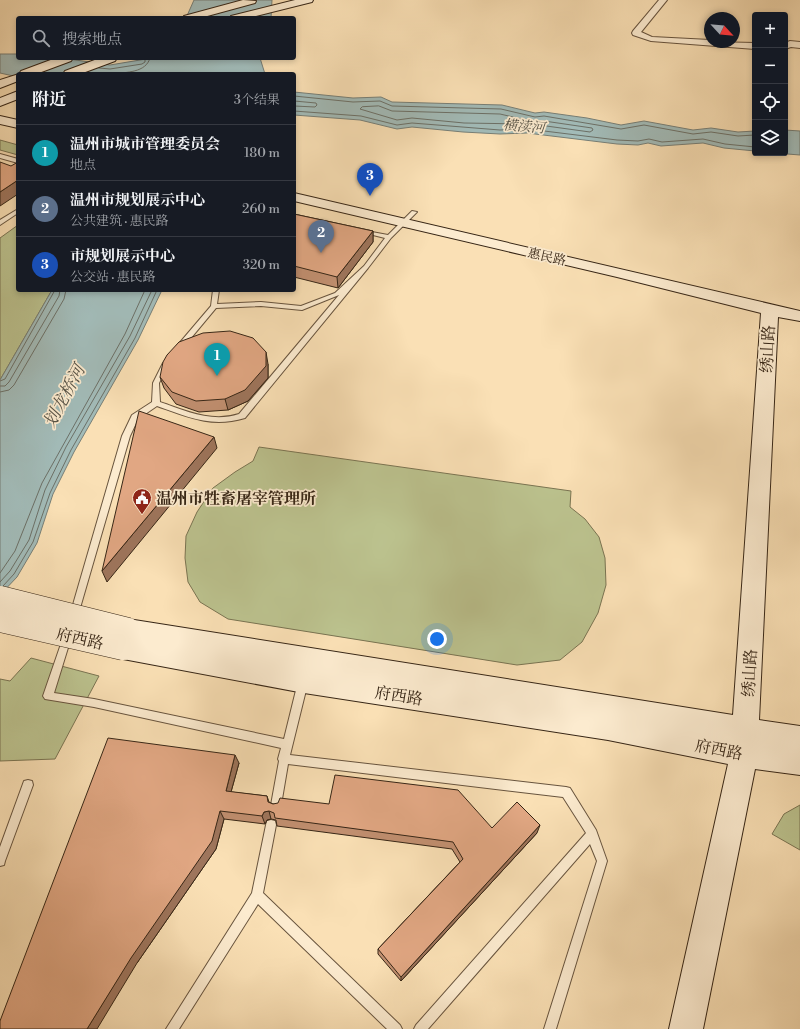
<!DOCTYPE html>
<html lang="zh">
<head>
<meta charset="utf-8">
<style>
	:root { --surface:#171b24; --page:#20242c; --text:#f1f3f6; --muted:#9ea1a6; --line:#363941; --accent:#1a73e8 }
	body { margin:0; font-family:"Libre Bodoni","Noto Serif SC",serif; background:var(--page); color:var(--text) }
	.controls { position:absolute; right:12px; top:12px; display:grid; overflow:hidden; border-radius:4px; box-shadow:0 2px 6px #0003 }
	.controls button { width:36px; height:36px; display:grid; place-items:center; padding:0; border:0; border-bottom:1px solid var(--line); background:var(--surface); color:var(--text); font:20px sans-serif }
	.compass { position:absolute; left:704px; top:12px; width:36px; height:36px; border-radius:50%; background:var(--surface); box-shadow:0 2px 6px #0003; rotate:116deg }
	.you { position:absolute; left:437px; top:639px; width:14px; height:14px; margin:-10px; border:3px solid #fff; border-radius:50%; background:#1a73e8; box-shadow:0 0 0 6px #1a73e833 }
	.badge { display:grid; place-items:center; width:26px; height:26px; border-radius:50%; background:var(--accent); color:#fff; font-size:13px; font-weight:700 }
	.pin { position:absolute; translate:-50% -33px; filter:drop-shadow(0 1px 2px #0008) }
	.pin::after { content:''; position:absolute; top:21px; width:14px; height:12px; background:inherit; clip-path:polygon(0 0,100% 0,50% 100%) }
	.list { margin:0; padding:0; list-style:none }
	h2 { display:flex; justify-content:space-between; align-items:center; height:52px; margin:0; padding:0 16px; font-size:17px }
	h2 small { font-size:13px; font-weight:400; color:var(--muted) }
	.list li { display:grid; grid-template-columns:26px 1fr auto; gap:12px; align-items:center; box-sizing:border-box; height:56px; padding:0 16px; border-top:1px solid var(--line) }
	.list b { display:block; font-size:15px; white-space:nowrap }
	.list p { margin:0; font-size:13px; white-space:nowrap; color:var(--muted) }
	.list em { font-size:13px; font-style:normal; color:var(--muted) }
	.icon { flex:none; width:22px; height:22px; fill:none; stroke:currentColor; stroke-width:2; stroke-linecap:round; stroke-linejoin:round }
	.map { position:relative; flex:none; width:800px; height:1029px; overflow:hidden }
	.search { position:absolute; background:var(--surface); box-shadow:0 2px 6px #0003; left:16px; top:16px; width:280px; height:44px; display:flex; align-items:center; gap:10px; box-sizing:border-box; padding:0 14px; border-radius:4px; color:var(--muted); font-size:15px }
	.panel { position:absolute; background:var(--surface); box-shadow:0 2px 6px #0003; left:16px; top:72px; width:280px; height:220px; border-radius:4px }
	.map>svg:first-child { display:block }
	.green { fill:#bcc38f; stroke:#7a7452 }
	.water { fill:#a2bbb8; stroke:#777f77 }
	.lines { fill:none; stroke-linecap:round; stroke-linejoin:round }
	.shore { stroke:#6c7067; stroke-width:1 }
	.lane-casing { stroke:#68543e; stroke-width:2 }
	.street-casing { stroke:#68543e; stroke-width:2 }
	.secondary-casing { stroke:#372616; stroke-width:2 }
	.lane { fill:#fcebcf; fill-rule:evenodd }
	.street { fill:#fcebcf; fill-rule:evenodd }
	.secondary { fill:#fcebcf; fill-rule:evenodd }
	.secondary-bridge-casing { stroke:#372616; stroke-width:25; stroke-linecap:butt }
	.secondary-bridge { stroke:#fcebcf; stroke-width:24 }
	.wall { fill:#c29071; stroke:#372616 }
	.shaded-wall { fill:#9e755c; stroke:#372616 }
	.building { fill:#e1a783; stroke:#372616 }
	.labels { text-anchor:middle; stroke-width:3.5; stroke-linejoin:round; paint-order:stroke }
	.far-street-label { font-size:13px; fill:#372616; stroke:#fcebcf }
	.far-water-label { font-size:14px; font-style:italic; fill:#575347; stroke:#fcebcf }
	.street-label { font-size:16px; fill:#372616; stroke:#fcebcf }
	.poi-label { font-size:16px; font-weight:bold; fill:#372616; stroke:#fcebcf; text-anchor:start }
	.water-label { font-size:17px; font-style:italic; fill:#575347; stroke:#fcebcf }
</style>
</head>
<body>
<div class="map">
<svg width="800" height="1029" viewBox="0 0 800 1029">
	<rect width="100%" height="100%" fill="#fae0b5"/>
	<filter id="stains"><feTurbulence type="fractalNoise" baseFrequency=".005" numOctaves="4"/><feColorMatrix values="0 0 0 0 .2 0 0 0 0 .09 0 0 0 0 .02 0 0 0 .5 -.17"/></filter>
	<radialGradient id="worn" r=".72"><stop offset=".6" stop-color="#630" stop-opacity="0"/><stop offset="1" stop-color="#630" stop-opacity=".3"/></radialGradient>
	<g class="green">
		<polygon points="0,140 18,145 18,155 0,150"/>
		<polygon points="18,225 18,290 52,290 0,380 0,238"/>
		<polygon points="259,447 571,491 570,507 585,519 599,537 605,558 606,585 598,613 582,642 560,660 517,665 228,619 200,602 188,582 185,558 186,536 197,512 213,488 235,472 253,461"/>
		<polygon points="31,658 99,676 55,759 0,761 0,679 10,681"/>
		<polygon points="800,805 800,850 772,834 784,814"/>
	</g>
	<g class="water">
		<polygon points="194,0 272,0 271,18 186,18"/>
		<polygon points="0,54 18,54 18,58 62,58 110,65 152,58 260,58 265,74 18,74 18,77 0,73"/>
		<polygon points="294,92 353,98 381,97 392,102 502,105 535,113 544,112 587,118 621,125 644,121 693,130 711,128 738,132 755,131 755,151 724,148 703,143 661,146 648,143 638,145 617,144 527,133 500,134 463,132 412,127 397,129 360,120 294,115"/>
		<polygon points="785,130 800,131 800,155 775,153 785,153"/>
		<polygon points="52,290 162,290 138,340 74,452 53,494 37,543 17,577 0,595 0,380"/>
	</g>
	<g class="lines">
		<g class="shore">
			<polyline points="99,68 110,69 142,64 145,62 145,58"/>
			<path d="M113,74C126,72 146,73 150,58"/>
			<polyline points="294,96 353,102 380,101 392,106 501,109 535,117 544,116 621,129 644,125 693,134 711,132 738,136 755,135"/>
			<polyline points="294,101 316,103 317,105 315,107 294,106"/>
			<polygon points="379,106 392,111 500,114 526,120 527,122 525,124 464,123 412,118 397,120 360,109 362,107"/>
			<polyline points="294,111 361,116 397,125 412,123 500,130 528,129 617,140 638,141 649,139 662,142 703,139 725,144 755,147"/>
			<polygon points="544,121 592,128 593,130 590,132 539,125 539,122"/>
			<polyline points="0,381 5,379 55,290"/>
			<polyline points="0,386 5,386 9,382 59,296 60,290"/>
			<polyline points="0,392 9,390 14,385 64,299 66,290"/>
			<polyline points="0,573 15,551 42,483 125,334 145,290"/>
			<polyline points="0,582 10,571 29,540 45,490 66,447 130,336 152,290"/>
			<polyline points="3,586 14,574 33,542 50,493 71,450 135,338 157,290"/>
		</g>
		<g class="lane-casing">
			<g id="lane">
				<polygon points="0,154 18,159 18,163 0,158"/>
				<polygon points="18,209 18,213 0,225 0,220"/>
				<path d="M412,211L417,212L391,238L368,268L245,418C211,428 188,417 157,406L138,419L130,436L78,615L77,618L74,619L71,618L70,615L122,436L132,415L152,402L153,383L163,363H165L168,365L159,383L160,402C186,411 212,423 239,414L339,295L302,310L261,306L216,308L181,350H177V346L211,306L213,290H219L217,304L261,302L301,306L335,293L364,266L385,238L361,232V230L388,235Z"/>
				<polygon points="67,634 70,635 71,638 54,693 94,699 284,739 298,682 300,679 303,678 306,679 308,682 290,755 566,787 570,788 596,830 607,861 556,1029 544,1029 597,861 590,844 428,1029 414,1029 416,1025 586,833 563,797 288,764 281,805 280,809 276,810 272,809 271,805 279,761 278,759 281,748 94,707 45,699 43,696 63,638 64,635"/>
				<polygon points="28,780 32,781 33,785 5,861 4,865 0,866 0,847 24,781"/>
				<polygon points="271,820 275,821 276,825 263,893 400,1025 402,1029 387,1029 258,904 179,1029 166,1029 252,893 266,825 267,821"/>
			</g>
		</g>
		<g class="street-casing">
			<g id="street">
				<polygon points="659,0 667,0 641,32 652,37 710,40 710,42 755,43 755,49 651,41 633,35 632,33 633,31"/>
				<polygon points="790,41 800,42 800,48 791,47 785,49 785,43"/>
			</g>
		</g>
		<g class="secondary-casing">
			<g id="secondary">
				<polygon points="243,0 256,1 255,3 200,18 183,18 184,16"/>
				<polygon points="295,0 313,0 312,2 248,18 230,18 231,16"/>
				<polygon points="56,58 73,58 71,61 36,74 18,74 18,81 0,88 0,80 19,74 21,71"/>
				<polygon points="100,58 117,58 115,61 80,74 63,74 65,71"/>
				<polygon points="18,91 18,99 0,106 0,98"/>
				<polygon points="0,116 18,120 18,128 0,124"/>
				<polygon points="294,193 800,311 800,321 778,317 759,720 800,726 800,775 755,769 703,1029 669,1029 728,764 608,740 304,693 123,659 114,656 111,648 114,640 120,638 116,630 119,622 128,619 733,715 761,313 617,277 294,201"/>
			</g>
		</g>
		<use href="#lane" class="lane"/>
		<use href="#street" class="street"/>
		<use href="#secondary" class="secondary"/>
		<g class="secondary-bridge-casing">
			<g id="secondary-bridge">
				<polyline points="0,598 128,630"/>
				<polyline points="0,620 123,648"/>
			</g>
		</g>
		<use href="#secondary-bridge" class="secondary-bridge"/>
	</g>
	<g class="wall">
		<polygon points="294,214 373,231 373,242 338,288 294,277"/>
		<polygon points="268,364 268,378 248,401 228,410 199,412 176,404 164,388 160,377"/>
		<polygon points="239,763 231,792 267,796 269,802 273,804 537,833 401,981 378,954 378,949 460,862 452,849 277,826 276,820 271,819 267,820 265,824 224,819 216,849 137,963"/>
	</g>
	<g class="shaded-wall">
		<polygon points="18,180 18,194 0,206 0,192"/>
		<polygon points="373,231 373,242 338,288 337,277"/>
		<polygon points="266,352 268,364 268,378 248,401 228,410 225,399"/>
		<polygon points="214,437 217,448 107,582 102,571"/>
		<polygon points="235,755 239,763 229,799 226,791"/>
		<polygon points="220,811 224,819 216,849 137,963 97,1029 87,1029"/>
		<polygon points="269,811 271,819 267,820 265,824 262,816 264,812"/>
		<polygon points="540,825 537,833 401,981 401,977"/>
	</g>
	<g class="building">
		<polygon points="0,162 11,166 18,162 18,180 0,192"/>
		<polygon points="294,214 373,231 337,277 294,266"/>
		<polygon points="230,331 253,338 266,352 266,366 245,390 225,399 196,401 172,392 160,377 163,362 167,355 179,342 203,333"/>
		<polygon points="139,411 214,437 102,571"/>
		<polygon points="108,738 235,755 226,791 267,796 268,802 273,804 278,803 280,798 329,804 335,775 458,790 492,828 517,802 540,825 401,977 378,949 463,859 453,842 275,818 274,813 269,811 264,812 262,816 220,811 212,841 131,958 87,1029 0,1029 0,1021"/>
	</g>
	<defs>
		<g id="civic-pin" transform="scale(1)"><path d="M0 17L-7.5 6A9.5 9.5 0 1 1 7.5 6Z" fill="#8f2418" stroke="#fcebcf"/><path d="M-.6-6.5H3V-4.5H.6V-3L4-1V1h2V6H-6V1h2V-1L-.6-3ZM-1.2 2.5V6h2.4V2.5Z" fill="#fff"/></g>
	</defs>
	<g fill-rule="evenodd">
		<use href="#civic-pin" x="142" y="498"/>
	</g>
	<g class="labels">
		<g class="far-street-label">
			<text transform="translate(547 256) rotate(13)" y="5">惠民路</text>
		</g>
		<g class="far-water-label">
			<text transform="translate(524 126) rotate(5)" y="5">横渎河</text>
		</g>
		<g class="street-label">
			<text transform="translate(767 349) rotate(-87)" y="6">绣山路</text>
			<text transform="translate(80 638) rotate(13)" y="6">府西路</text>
			<text transform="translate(749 673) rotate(-87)" y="6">绣山路</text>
			<text transform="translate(399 695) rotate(9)" y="6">府西路</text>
			<text transform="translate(719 749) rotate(11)" y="6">府西路</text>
		</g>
		<g class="poi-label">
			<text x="156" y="504">温州市牲畜屠宰管理所</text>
		</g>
		<g class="water-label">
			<text transform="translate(64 396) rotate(-62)" y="6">划龙桥河</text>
		</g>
	</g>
	<rect width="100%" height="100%" filter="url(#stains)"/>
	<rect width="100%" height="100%" fill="url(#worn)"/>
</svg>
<div class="controls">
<button>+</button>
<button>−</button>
<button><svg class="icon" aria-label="locate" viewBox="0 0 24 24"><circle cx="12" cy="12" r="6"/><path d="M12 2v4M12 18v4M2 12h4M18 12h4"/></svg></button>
<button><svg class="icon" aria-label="layers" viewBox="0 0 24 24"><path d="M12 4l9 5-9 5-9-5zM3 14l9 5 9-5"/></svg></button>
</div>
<svg class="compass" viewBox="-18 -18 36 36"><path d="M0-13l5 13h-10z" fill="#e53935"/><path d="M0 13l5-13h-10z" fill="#9ea1a6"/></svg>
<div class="you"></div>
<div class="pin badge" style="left:217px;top:376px;background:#0f9aa8">1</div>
<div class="pin badge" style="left:321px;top:253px;background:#5c6f8a">2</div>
<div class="pin badge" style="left:370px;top:196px;background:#1a4fb4">3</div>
<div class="search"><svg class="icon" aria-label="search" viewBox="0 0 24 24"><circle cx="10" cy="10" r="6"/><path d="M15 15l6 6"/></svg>搜索地点</div>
<section class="panel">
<h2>附近<small>3个结果</small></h2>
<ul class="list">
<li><span class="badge" style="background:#0f9aa8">1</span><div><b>温州市城市管理委员会</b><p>地点</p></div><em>180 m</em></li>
<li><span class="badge" style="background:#5c6f8a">2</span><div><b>温州市规划展示中心</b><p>公共建筑 · 惠民路</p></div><em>260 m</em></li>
<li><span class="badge" style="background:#1a4fb4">3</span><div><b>市规划展示中心</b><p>公交站 · 惠民路</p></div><em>320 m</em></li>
</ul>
</section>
</div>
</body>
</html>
